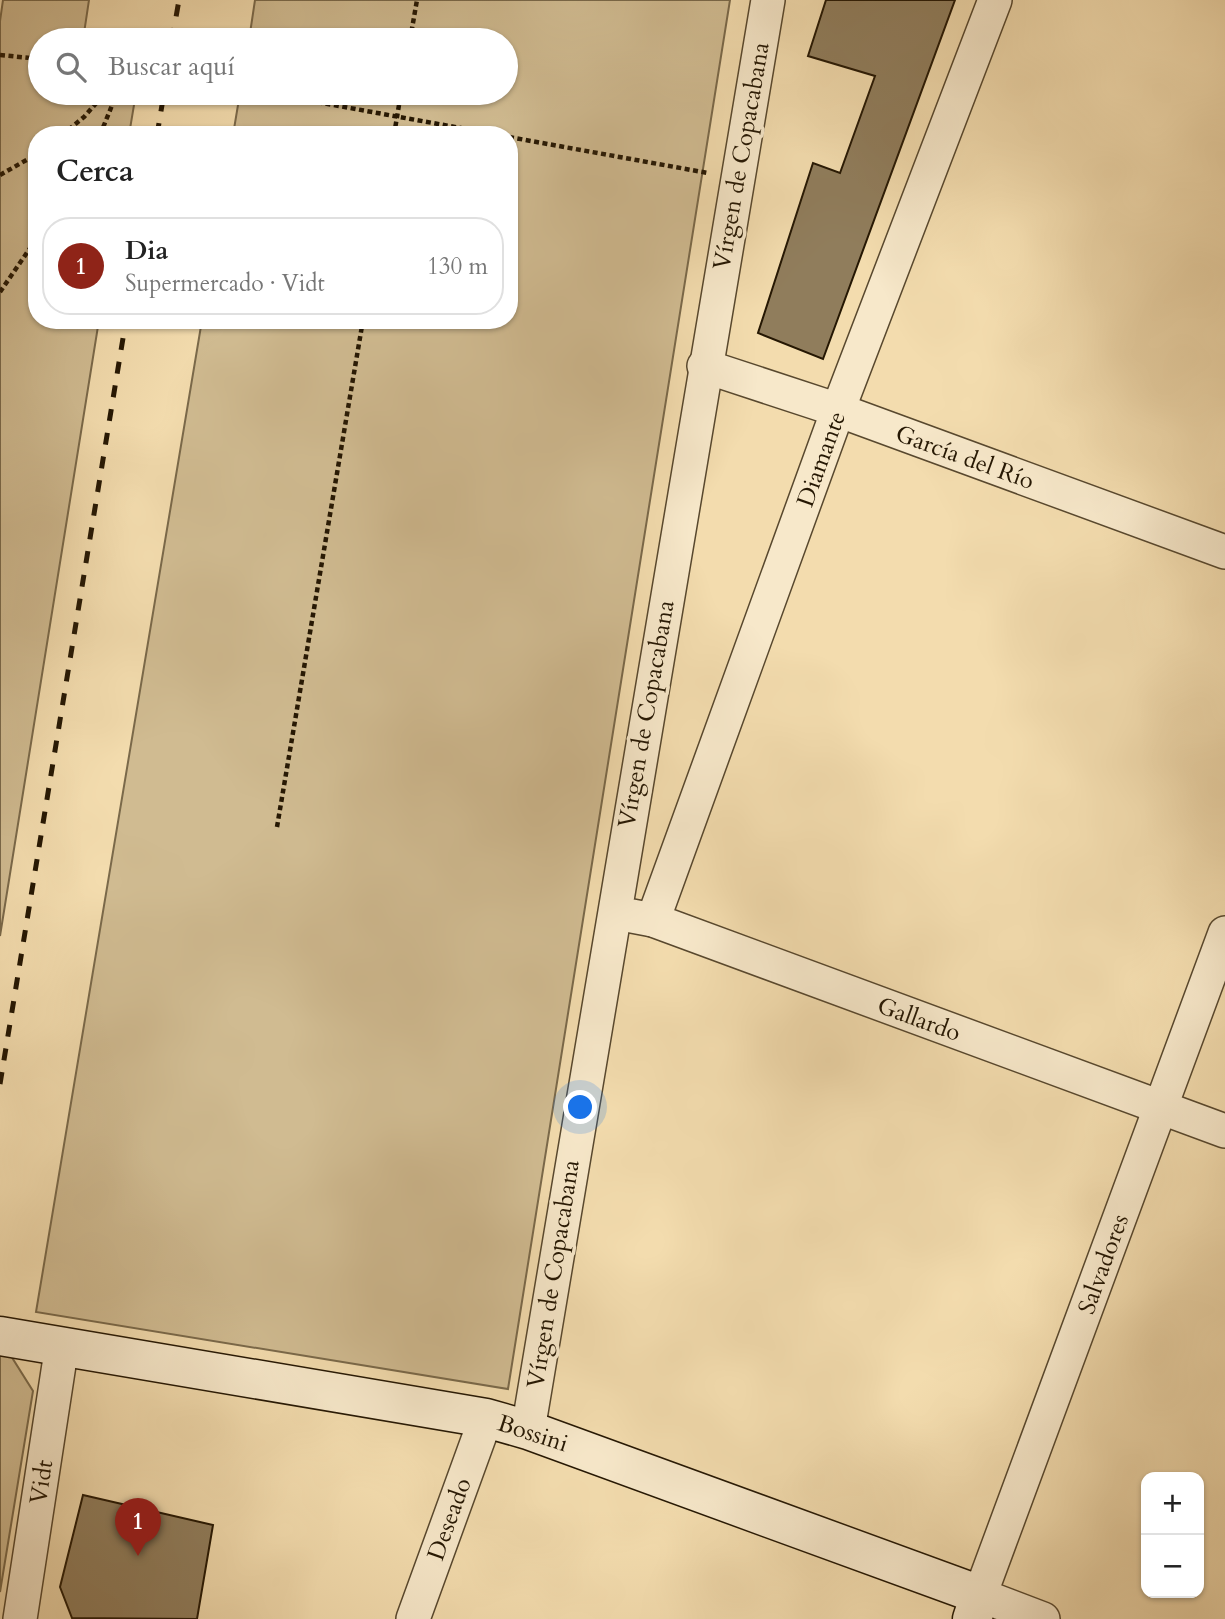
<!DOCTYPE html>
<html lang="es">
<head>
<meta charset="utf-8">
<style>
	:root { --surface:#fff; --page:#f6f6f6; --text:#222; --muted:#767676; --line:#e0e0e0; --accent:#8f2418 }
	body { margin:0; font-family:Cardo,serif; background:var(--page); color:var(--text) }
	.controls { position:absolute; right:21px; bottom:21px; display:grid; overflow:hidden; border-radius:14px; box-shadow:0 2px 5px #0004 }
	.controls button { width:63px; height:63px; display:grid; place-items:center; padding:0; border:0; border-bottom:2px solid var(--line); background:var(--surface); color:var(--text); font:35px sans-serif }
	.you { position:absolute; left:581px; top:1108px; width:24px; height:24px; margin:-18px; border:5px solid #fff; border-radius:50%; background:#1a73e8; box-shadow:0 0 0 10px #1a73e833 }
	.badge { display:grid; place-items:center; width:46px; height:46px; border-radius:50%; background:var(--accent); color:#fff; font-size:23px; font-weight:700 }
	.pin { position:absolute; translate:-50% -58px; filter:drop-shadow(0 2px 4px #0008) }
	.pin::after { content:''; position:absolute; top:37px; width:24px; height:21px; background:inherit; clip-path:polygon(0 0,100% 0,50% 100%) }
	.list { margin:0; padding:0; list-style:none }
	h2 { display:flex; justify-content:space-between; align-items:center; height:91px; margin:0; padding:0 28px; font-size:30px }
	h2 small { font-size:23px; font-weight:400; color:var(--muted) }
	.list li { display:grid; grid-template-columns:46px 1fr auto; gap:21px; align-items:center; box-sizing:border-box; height:98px; margin:0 14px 14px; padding:0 14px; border:2px solid var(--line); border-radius:28px }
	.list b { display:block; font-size:26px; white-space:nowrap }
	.list p { margin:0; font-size:23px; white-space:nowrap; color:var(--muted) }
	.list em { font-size:23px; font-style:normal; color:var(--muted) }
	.icon { flex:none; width:38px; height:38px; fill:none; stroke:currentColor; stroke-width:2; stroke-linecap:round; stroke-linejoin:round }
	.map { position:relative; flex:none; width:1225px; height:1619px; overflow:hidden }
	.search { position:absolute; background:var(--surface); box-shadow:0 2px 5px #0004; left:28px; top:28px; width:490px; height:77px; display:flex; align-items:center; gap:18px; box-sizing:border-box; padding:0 24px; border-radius:38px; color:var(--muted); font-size:26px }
	.panel { position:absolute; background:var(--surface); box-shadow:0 2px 5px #0004; left:28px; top:126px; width:490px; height:203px; border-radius:28px }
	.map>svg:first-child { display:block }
	.green { fill:#d0bb91; stroke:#7a694a; stroke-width:2 }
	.building { fill:#907d5c; stroke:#251703; stroke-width:2 }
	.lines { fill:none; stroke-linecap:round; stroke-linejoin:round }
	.minor-casing { stroke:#58482e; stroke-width:36 }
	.secondary-casing { stroke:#251703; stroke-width:41 }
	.path { stroke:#251703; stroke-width:4.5; stroke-dasharray:5 3.5; stroke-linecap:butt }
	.minor { stroke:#f7e8ca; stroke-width:33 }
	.secondary { stroke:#f7e8ca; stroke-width:38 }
	.rail { stroke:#251703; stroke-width:5; stroke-dasharray:12 12; stroke-linecap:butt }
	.labels { text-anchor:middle; stroke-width:7; stroke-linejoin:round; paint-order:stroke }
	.street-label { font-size:24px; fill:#251703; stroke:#f7e8ca }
</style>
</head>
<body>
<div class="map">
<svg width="1225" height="1619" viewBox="0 0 1225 1619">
	<rect width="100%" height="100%" fill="#f3dcae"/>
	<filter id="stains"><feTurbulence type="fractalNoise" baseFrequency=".00286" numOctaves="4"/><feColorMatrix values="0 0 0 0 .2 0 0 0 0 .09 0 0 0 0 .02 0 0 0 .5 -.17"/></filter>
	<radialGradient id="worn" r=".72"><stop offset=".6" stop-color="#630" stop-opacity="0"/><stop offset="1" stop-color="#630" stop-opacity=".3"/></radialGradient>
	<g class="green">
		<polygon points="3,0 89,0 83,40 40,40 40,93 136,93 129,135 37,135 37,320 99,320 0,936 0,21"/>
		<polygon points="255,0 730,0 508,1389 36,1312 202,320 509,320 509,135 233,135 240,93 506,93 506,40 249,40"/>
		<polygon points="0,1354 11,1356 33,1391 0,1592"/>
	</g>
	<g class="building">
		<polygon points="826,0 955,0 823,359 758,333 813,163 840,173 875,76 808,56"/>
		<polygon points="83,1495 213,1525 197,1619 72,1618 60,1587"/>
	</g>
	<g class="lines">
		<g class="minor-casing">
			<g id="minor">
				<polyline points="704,366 838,410 1225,552"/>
				<polyline points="632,916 653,920 1225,1131"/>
				<polyline points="653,920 838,410 995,0"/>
				<polyline points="528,1430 768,0"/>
				<polyline points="20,1619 62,1345"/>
				<polyline points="413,1619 486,1418"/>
				<polyline points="1043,1619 980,1595 1225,933"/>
			</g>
		</g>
		<g class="secondary-casing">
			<polyline id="secondary" points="0,1336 486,1418 528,1430 980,1595 972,1619"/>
		</g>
		<g class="path">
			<polyline points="215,40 216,30"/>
			<polyline points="410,40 417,0"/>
			<polyline points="0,55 40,59"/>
			<polyline points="267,93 499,135"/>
			<polyline points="62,135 84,117 105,93"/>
			<polyline points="100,135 117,93"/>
			<polyline points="394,135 401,93"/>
			<polyline points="509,137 708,173"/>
			<polyline points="0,175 37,154"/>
			<polyline points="0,292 37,238"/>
			<polyline points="277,827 363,320"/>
		</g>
		<use href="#minor" class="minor"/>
		<use href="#secondary" class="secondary"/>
		<g class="rail">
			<polyline points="172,40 179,0"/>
			<polyline points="157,135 164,93"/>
			<polyline points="0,1084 126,320"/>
		</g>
	</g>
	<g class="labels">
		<g class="street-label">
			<text transform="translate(741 156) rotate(-80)" y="8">Vírgen de Copacabana</text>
			<text transform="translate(965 457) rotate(20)" y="8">García del Río</text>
			<text transform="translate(821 459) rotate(-70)" y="8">Diamante</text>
			<text transform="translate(646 714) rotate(-80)" y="8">Vírgen de Copacabana</text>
			<text transform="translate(919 1019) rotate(20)" y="8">Gallardo</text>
			<text transform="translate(1103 1264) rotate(-70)" y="8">Salvadores</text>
			<text transform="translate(553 1274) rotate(-81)" y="8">Vírgen de Copacabana</text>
			<text transform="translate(533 1433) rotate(18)" y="8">Bossini</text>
			<text transform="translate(41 1482) rotate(-81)" y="8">Vidt</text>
			<text transform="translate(449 1519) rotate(-70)" y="8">Deseado</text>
		</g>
	</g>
	<rect width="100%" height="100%" filter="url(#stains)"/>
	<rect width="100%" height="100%" fill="url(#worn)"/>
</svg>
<div class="controls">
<button>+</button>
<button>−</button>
</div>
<div class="you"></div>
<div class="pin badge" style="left:138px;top:1556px">1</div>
<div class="search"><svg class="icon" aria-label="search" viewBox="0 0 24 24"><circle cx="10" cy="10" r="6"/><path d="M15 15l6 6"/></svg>Buscar aquí</div>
<section class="panel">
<h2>Cerca<small></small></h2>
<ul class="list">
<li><span class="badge">1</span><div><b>Dia</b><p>Supermercado · Vidt</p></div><em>130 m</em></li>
</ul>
</section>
</div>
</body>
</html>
